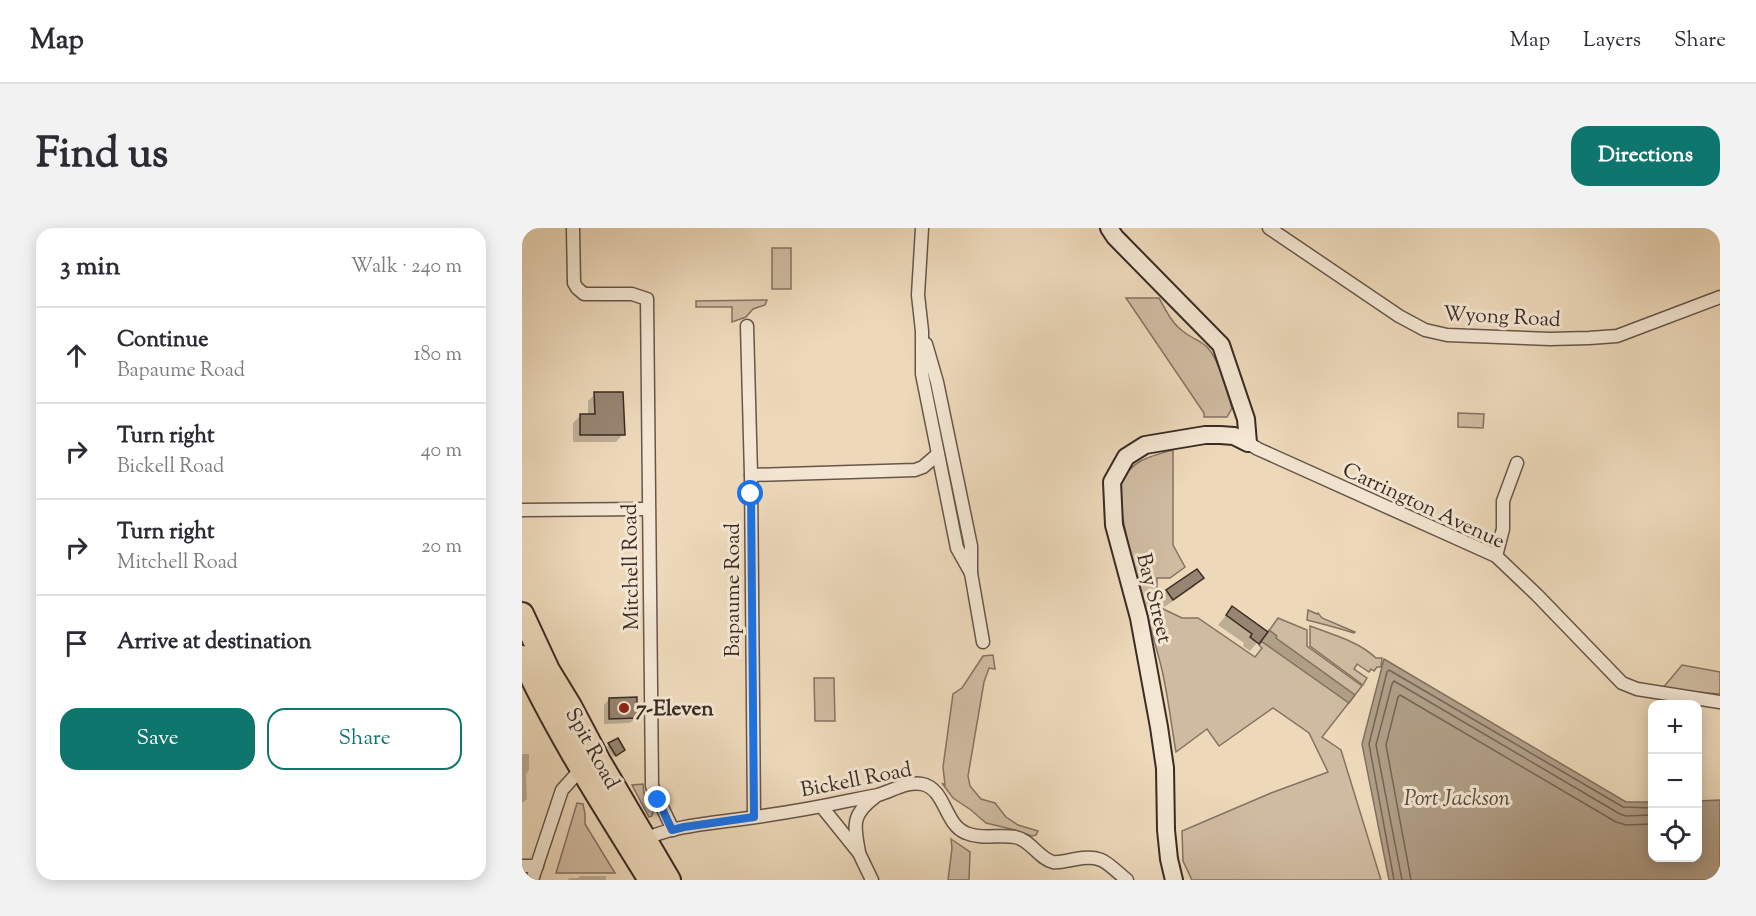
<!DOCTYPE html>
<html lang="en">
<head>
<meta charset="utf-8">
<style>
	:root { --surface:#fff; --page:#f2f2f3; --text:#2b2b33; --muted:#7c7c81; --line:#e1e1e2; --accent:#0f766e }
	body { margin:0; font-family:"Sorts Mill Goudy",serif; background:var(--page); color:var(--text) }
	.controls { position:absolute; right:18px; bottom:18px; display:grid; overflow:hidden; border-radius:12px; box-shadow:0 3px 15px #0003 }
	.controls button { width:54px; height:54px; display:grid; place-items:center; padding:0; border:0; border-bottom:2px solid var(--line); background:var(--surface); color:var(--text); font:30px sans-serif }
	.stop { position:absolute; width:18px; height:18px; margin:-14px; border:4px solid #1a73e8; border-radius:50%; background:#fff }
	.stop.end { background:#1a73e8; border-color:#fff; box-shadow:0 2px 6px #0008 }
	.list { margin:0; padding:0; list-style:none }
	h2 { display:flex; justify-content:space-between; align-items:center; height:78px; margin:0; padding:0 24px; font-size:26px }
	h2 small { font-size:20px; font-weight:400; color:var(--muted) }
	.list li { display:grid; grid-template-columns:39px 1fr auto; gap:18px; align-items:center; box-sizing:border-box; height:96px; padding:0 24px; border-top:2px solid var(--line) }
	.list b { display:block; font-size:22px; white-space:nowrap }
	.list p { margin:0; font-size:20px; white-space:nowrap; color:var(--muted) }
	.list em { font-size:20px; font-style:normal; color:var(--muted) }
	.actions { display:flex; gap:12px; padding:18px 24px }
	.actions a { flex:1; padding:14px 0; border:2px solid var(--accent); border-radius:18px; text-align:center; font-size:21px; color:var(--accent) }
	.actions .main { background:var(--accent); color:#fff }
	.icon { flex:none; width:33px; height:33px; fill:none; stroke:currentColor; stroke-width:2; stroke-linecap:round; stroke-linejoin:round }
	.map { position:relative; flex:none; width:1198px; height:652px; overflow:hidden; border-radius:18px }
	header { display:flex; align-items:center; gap:36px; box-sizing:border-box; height:84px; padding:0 30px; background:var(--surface); border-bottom:2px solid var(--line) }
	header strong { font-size:28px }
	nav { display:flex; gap:33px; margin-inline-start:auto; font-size:21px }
	.intro { display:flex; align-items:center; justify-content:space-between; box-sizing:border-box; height:144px; padding:0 36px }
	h1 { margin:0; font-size:42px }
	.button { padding:15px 27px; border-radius:18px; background:var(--accent); color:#fff; font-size:21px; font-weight:700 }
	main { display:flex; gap:36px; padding:0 36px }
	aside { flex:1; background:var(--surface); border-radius:18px; box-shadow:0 3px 15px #0003 }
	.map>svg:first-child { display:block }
	.green { fill:#cfbba1; stroke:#847363; stroke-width:1.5 }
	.water { fill:#b09e87; stroke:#817060; stroke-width:1.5 }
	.shadow { fill:#0003 }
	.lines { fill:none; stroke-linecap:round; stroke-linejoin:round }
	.shore { stroke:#756456; stroke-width:1.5 }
	.building { fill:#978572; stroke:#3a2b25; stroke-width:1.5 }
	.street-casing { stroke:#67564a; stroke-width:15 }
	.secondary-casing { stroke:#3a2b25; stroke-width:20 }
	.highway-casing { stroke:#3a2b25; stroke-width:26 }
	.street { stroke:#f3e6d2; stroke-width:12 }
	.secondary { stroke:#f3e6d2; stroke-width:16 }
	.highway { stroke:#edd9ba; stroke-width:22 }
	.route { stroke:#1a73e8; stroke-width:8 }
	.poi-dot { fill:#8f2418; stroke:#f3e6d2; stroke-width:2 }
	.labels { text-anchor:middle; stroke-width:6; stroke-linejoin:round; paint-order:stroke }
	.street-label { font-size:21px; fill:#3a2b25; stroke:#f3e6d2 }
	.poi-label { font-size:21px; font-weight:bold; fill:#3a2b25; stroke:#f3e6d2; text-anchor:start }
	.water-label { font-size:22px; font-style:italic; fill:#58483e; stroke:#f3e6d2 }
</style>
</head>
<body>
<header>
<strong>Map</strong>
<nav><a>Map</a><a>Layers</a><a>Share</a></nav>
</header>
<div class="intro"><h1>Find us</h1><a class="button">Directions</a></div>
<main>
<aside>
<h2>3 min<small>Walk · 240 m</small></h2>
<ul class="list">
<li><svg class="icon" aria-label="ahead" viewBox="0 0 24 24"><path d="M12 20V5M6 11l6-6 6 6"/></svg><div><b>Continue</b><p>Bapaume Road</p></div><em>180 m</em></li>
<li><svg class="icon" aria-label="right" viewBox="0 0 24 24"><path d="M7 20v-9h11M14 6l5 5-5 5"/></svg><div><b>Turn right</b><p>Bickell Road</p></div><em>40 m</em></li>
<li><svg class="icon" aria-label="right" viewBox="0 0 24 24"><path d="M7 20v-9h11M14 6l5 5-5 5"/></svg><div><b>Turn right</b><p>Mitchell Road</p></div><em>20 m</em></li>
<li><svg class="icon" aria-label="arrive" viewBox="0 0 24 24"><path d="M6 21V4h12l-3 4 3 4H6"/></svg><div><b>Arrive at destination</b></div></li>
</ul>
<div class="actions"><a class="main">Save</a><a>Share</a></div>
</aside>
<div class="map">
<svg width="1198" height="652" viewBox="0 0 1198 652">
	<rect width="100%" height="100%" fill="#edd9ba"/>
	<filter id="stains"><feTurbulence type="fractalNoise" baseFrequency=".00333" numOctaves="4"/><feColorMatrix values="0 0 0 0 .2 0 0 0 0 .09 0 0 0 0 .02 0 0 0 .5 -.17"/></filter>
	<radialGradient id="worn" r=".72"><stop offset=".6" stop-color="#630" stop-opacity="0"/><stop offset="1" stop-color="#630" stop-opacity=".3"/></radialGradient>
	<g class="green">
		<rect x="250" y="20" width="19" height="41"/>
		<path d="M604,70H637C644,82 650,96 662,104C669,110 678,112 685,119C698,133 704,162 710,180L705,189H682V185Z"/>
		<polygon points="245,72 243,77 231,81 224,89 210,94 210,79 174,79 174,73"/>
		<polygon points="936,185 962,186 961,200 936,199"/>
		<path d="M651,222V317L663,339L648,350H635V378L660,390H676L733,429L740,420L737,417L756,390L785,402V418L840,458L800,509L819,522L859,652H670L661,633L660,603L749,565L806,544L787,505L751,480L697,518L685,501L654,524C649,496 646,466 639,438C632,408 590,275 599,255C609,232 629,228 651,222Z"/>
		<path d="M786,382L795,386L796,385L800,390L833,404L832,405C816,400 801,396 785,392Z"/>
		<path d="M788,398C811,407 836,413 854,430H860L859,439H855L852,443L849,441L847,444L835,436L832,441L845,450L841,457L788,418Z"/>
		<polygon points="471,427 473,441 467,440 462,454 446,548 448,558 459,571 473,575 484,589 496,597 516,603 514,607 510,608 493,602 464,595 449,582 431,570 420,555 423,557 421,539 431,466 440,460 461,428"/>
		<polygon points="1160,437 1198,444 1198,466 1140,461"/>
		<polygon points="292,450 312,450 313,493 293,493"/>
		<polygon points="121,556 122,565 131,583 130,588 127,589 110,557"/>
		<polygon points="55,575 61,576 63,586 63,596 93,645 34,645"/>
		<polygon points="429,611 448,624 447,652 426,652 430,620"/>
	</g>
	<g class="water">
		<polygon points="747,402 755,408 754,410 833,467 827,475 739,413"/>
		<polygon points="862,431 1104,574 1130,574 1130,630 1176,630 1176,573 1198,572 1198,652 867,652 840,516"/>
	</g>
	<g class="shadow">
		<polygon points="73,166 101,206 94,214 51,214 51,195 58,188 66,188 66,173"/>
		<polygon points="680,350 672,359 642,379 637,372 645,363"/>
		<polygon points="710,380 744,404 728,423 721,418 722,415 696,397"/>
		<polygon points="87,471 114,490 108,495 82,496 82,477"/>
		<polygon points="87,516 99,524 91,529 85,519"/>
		<polygon points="0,526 7,526 7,542 4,546 5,571 0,575"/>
		<polygon points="58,648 84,648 84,652 46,652 47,650 56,650"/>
	</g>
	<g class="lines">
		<g class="shore">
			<polyline points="872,652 847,516 865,444 867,442 1101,579 1130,580"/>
			<polyline points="880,652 854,517 870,456 872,453 1098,586 1104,588 1130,587"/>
			<polyline points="889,652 864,517 876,469 878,467 1094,594 1104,597 1130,596"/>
		</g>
	</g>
	<g class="building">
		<polygon points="72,164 101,164 103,207 58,207 58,186 73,186"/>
		<polygon points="675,341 682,350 651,372 644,362"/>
		<polygon points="710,378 746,404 737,416 728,409 730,406 704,387"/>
		<polygon points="115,469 115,490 87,491 87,470"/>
		<polygon points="96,510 103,522 94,528 86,515"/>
	</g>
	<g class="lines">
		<g class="street-casing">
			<g id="street">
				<polyline points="51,0 52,55 55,60 62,66 110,66 125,71 130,558 151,602"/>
				<polyline points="400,0 396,67 400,103 400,146 435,320 449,345"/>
				<polyline points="747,0 877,88 903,102 925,107 1028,111 1067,110 1095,108 1198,69"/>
				<polyline points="225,98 229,247 232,589"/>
				<polyline points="404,116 415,154 449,318 449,345 461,414"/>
				<polyline points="726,215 736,221 974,328 1015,367 1100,455 1115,461 1198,474"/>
				<polyline points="229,247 393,242 401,239 416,226"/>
				<polyline points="0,282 126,281"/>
				<polyline points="974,328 981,301 981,273 995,235"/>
				<polyline points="300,579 337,625 350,652"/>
				<path d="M119,613C147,599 181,596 212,592C250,587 288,581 325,573C335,571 346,569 356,567C370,563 385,553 400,556C424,561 422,596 444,605C460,612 477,606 493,609C509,612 516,630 531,634C538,635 547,632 554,631C582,626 585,636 605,652"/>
				<path d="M337,624C332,597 329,587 353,569"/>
				<polyline points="0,638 15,638"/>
				<polyline points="10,652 40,562 59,541"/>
			</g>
		</g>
		<g class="secondary-casing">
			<polyline id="secondary" points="587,0 593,9 699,117 724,191 726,215 712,208 698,207 683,207 623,217 604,229 590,254 592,297 617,390 637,499 643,540 644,602 647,631 652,652"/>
		</g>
		<g class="highway-casing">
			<g id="highway">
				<polyline points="0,386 26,442 48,478 77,533 147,652"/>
				<path d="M0,429C36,507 83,579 128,652"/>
			</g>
		</g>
		<use href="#street" class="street"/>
		<use href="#secondary" class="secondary"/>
		<use href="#highway" class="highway"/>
	</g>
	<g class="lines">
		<polyline class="route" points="136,572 150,602 162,599 232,589 229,266"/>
	</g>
	<circle class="poi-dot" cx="102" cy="480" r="6"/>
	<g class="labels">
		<g class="street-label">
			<text transform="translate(980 88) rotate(3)" y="7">Wyong Road</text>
			<text transform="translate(902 277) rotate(25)" y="7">Carrington Avenue</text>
			<text transform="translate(108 339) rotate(-91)" y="7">Mitchell Road</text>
			<text transform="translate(210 362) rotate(-90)" y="7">Bapaume Road</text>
			<text transform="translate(633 370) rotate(76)" y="7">Bay Street</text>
			<text transform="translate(71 520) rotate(61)" y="7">Spit Road</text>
			<text transform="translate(334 551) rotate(-11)" y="7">Bickell Road</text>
		</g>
		<g class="poi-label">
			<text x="114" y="487">7-Eleven</text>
		</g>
		<g class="water-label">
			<text x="935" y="577">Port Jackson</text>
		</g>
	</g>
	<rect width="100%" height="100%" filter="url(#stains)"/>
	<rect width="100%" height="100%" fill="url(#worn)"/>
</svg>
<div class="controls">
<button>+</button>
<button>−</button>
<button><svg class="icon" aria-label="locate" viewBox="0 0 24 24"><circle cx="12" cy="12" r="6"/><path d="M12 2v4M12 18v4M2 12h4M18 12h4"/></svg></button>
</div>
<div class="stop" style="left:229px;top:266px"></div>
<div class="stop end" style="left:136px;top:572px"></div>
</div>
</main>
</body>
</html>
